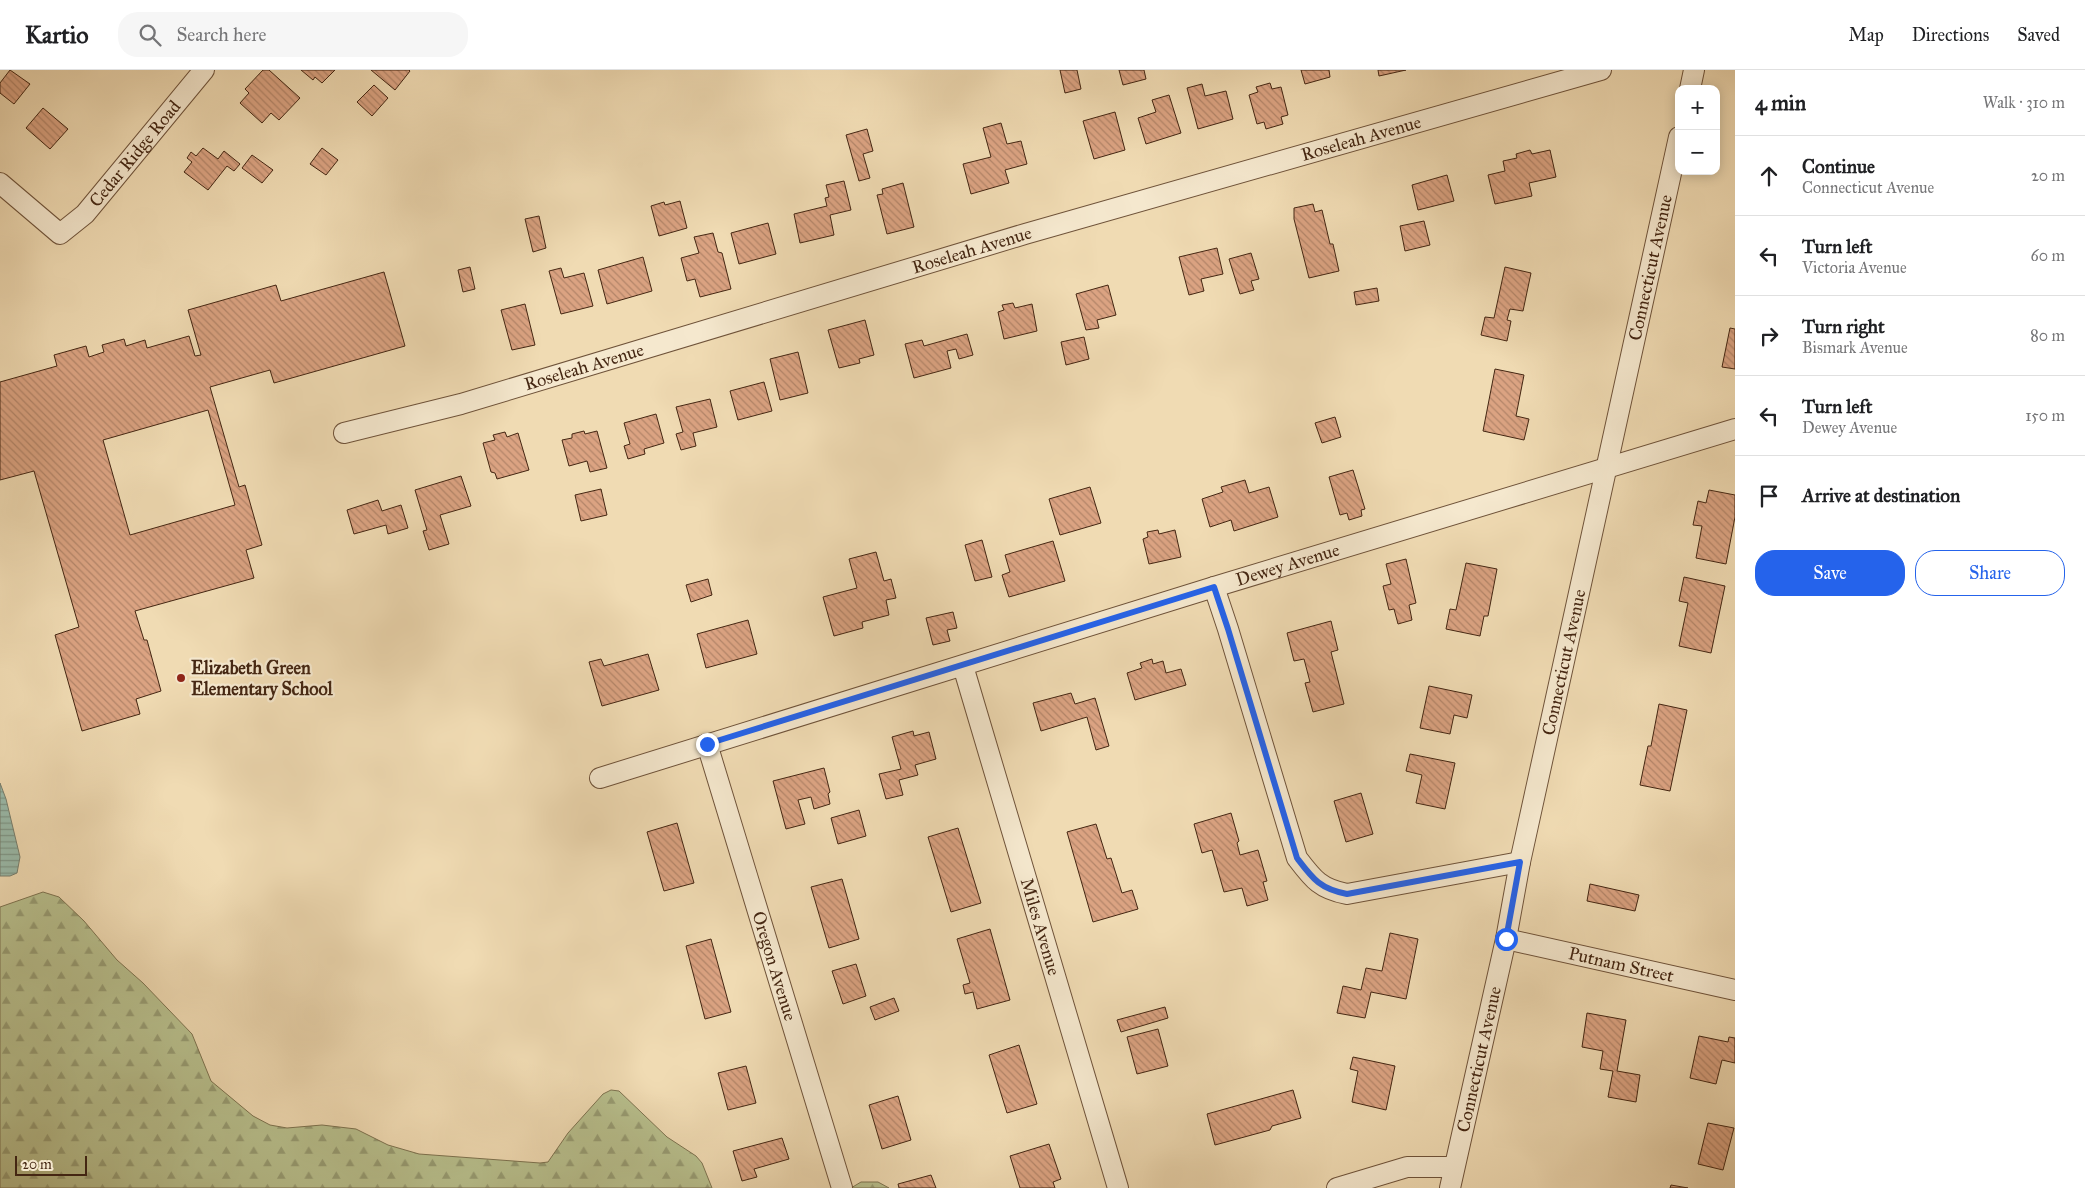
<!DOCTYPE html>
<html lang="en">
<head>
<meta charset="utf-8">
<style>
	:root { --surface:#fff; --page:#f6f6f6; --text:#202124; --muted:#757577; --line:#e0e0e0; --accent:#2563eb }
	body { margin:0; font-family:"IM FELL Great Primer",serif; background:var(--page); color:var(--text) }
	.controls { position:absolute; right:15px; top:15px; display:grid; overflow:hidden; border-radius:10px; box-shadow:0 2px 12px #0003 }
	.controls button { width:45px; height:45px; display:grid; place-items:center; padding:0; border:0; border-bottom:1px solid var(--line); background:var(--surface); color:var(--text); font:25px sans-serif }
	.scale { position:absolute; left:15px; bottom:12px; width:72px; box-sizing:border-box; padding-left:5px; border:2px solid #442612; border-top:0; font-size:14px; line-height:18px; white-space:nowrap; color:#442612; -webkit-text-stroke:4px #f5e8ce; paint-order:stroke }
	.stop { position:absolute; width:15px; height:15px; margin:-11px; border:4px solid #2563eb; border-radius:50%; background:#fff }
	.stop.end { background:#2563eb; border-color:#fff; box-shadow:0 1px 5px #0008 }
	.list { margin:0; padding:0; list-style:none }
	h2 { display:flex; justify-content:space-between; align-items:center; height:65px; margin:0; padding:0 20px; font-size:21px }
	h2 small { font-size:16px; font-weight:400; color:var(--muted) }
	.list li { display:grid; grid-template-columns:32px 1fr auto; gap:15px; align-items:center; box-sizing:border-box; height:80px; padding:0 20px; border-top:1px solid var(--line) }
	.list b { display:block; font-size:19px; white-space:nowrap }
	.list p { margin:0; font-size:16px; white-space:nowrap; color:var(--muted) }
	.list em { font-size:16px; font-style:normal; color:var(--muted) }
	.actions { display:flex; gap:10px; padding:15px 20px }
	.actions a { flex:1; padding:11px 0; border:1px solid var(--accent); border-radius:20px; text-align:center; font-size:18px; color:var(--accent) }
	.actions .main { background:var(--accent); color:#fff }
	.icon { flex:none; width:28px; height:28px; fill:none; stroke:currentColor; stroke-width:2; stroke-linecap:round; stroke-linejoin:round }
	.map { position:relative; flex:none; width:1735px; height:1118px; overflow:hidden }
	header { display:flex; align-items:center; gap:30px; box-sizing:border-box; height:70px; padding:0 25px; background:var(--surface); border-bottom:1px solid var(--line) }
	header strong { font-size:24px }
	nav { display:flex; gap:28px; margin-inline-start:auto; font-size:18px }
	.search { width:350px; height:45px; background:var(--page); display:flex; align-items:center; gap:12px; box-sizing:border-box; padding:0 18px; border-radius:20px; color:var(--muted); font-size:19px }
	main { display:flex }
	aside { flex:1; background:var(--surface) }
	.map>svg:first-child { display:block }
	.forest { fill:url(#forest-firs); stroke:#7e7350 }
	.water { fill:url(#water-rules); stroke:#787f6e }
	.building { fill:url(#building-back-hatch); stroke:#442612; fill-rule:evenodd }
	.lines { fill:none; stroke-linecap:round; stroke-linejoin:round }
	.minor-casing { stroke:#6f533a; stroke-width:22 }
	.minor { stroke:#f5e8ce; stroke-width:20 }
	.route { stroke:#2563eb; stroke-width:6 }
	.poi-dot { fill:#8f2418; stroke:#f5e8ce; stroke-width:2 }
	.labels { text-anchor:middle; stroke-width:4.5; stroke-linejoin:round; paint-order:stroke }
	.street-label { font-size:18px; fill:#442612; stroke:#f5e8ce }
	.poi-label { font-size:18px; font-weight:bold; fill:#442612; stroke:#f5e8ce; text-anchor:start }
</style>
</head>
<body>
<header>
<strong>Kartio</strong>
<div class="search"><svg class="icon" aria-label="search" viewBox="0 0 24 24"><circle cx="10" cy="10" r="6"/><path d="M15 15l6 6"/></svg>Search here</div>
<nav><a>Map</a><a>Directions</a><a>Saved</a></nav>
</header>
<main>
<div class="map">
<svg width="1735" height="1118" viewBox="0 0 1735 1118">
	<defs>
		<pattern id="forest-firs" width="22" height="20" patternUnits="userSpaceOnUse" patternTransform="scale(1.25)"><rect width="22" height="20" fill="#b8c08e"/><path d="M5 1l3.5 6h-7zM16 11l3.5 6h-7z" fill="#979c73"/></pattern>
		<pattern id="water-rules" width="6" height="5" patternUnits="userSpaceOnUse" patternTransform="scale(1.25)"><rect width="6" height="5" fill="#9abbab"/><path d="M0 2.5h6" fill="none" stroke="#7f988a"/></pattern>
		<pattern id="building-back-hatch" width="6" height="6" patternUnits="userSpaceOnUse" patternTransform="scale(1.25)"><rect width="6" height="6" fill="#dba382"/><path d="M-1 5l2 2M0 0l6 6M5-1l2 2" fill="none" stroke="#b38569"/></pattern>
	</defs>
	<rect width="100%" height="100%" fill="#f0dbb3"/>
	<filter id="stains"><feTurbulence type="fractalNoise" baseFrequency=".004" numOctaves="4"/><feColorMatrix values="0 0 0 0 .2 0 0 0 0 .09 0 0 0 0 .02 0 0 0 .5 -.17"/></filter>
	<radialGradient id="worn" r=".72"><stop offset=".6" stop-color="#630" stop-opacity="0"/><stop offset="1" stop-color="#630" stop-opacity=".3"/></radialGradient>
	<g class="forest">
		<polygon points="43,822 59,827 84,851 117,890 143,913 192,964 211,1011 253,1046 270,1055 287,1058 322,1055 356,1059 388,1075 419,1084 540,1093 548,1092 568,1063 603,1024 611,1020 619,1021 667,1067 696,1086 702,1093 712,1118 0,1118 0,837"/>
		<polygon points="861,1112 878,1112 889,1118 851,1118"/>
	</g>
	<polygon class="water" points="0,713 6,729 20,787 17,803 10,806 0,806"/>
	<g class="building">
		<polygon points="10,0 30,14 14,34 0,23 0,13"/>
		<polygon points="263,0 269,0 300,28 279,50 271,43 262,53 240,33 249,23 245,19"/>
		<polygon points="301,0 335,0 322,13 315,7 313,10"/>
		<polygon points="371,0 409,0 410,1 395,20"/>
		<polygon points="1060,0 1077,0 1081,19 1065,23"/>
		<polygon points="1119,0 1144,0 1146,9 1123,15"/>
		<polygon points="1301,0 1329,0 1330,7 1305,14"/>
		<polygon points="1378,0 1406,0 1379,6"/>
		<polygon points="1270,13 1272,19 1281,17 1288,45 1281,47 1283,54 1266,59 1264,52 1257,54 1249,25 1258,22 1256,17"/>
		<polygon points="1202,14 1205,26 1226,21 1233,49 1198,59 1187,18"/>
		<polygon points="374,15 388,28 372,46 357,32"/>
		<polygon points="1169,25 1181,63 1146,74 1138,48 1156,42 1152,30"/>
		<polygon points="43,38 68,59 50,79 26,58"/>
		<polygon points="1115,42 1125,80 1094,89 1083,51"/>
		<polygon points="1001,53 1007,74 1021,71 1027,94 1005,100 1009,113 971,124 963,94 991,87 983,58"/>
		<polygon points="867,59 873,81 863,84 870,108 859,111 846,65"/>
		<polygon points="203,78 218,89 224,81 240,94 234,101 227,96 208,120 184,102 192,92 187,88 191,82 196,86"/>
		<polygon points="322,78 338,90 326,105 310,94"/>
		<polygon points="1530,80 1532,84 1550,80 1556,107 1529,113 1532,126 1495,134 1488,105 1505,101 1503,91 1517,88 1516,84"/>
		<polygon points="252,85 273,100 262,113 242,98"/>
		<polygon points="1447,105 1454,131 1418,140 1412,115"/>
		<polygon points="844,111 851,140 830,145 834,165 800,173 794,144 827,136 825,128 829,127 826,115"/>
		<polygon points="903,113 914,157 887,164 877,125 883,124 882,119"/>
		<polygon points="680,131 687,158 659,166 651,136 664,132 665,135"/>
		<polygon points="1313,134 1315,142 1322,140 1330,174 1333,174 1339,201 1309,208 1294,149 1294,138"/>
		<polygon points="539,146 546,178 533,182 525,149"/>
		<polygon points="1424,151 1430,175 1405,181 1400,156"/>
		<polygon points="768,153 776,184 739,194 731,163"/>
		<polygon points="713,163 718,182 722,183 731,219 700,227 695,209 687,211 681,188 699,183 694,167"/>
		<polygon points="1217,178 1223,204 1201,209 1204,221 1189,225 1179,187"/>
		<polygon points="1251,183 1259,209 1251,211 1254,220 1240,224 1229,189"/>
		<polygon points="643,187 652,221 607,234 598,200"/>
		<polygon points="470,197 475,219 463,222 458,200"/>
		<polygon points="1505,197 1531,203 1523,241 1510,239 1507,250 1511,251 1507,271 1481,265 1485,247 1494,248"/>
		<polygon points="561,198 564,208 584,203 593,236 561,244 549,201"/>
		<path d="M384,202L405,276L274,313L270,300L210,317L239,417L245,415L262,475L246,480L254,508L135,541L144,570H147L161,621L136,629L140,644L82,661L55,565L79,557L34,401L0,410V312L57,296L54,285L86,276L89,287L104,282L102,275L124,269L126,276L145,270L147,278L189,266L195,286L201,285L188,240L276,215L281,231ZM208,340L235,435L130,465L103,370Z"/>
		<polygon points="1108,215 1116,245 1097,250 1099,258 1086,260 1076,224"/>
		<polygon points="1377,218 1379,231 1356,235 1354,222"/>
		<polygon points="1013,233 1015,238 1032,234 1037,261 1004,269 998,242 1004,240 1002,235"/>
		<polygon points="525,234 535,275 512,280 501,240"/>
		<polygon points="865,250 874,285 859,289 860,293 839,298 828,260"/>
		<polygon points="1730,258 1735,259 1735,299 1722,297"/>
		<polygon points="967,264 973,285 959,289 956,279 947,281 951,298 914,308 905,274 922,270 924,276"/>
		<polygon points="1084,267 1089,289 1066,295 1061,272"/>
		<polygon points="798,282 808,323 780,330 770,289"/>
		<polygon points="1495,299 1524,305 1516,346 1529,349 1524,370 1483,361"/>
		<polygon points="764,312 772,341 738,350 730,321"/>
		<polygon points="710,329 717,357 693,363 696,376 681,380 676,364 683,362 676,337"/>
		<polygon points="656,344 664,373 644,379 645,384 628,389 624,376 630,374 624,353"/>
		<polygon points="1335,347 1341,367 1322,373 1315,353"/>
		<polygon points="584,361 585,364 597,361 607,398 590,402 587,391 569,396 562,370 572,368 572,364"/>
		<polygon points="505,362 507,367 518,363 529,400 497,409 495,403 491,402 483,373 495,370 493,365"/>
		<polygon points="1353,400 1365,439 1361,440 1362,446 1349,450 1347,443 1340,445 1329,407"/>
		<polygon points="461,406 471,436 440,445 449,474 429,480 423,461 427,460 415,420"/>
		<polygon points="1245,410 1249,423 1269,417 1278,447 1234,461 1231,450 1210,457 1202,429 1223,422 1221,417"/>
		<polygon points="1090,417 1101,453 1060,465 1049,429"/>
		<polygon points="601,419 607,445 581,451 575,425"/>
		<polygon points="1709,420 1735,425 1735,447 1726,494 1696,488 1702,456 1693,455 1698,431 1706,433"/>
		<polygon points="378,430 382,441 401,435 408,458 388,464 386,455 354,464 347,440"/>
		<polygon points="1158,460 1159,464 1175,460 1181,487 1149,494 1143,469 1148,467 1147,462"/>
		<polygon points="982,470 992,507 975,511 965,475"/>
		<polygon points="1053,471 1065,511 1009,527 1002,505 1010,502 1005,485"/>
		<polygon points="876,482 884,511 891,509 896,528 886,530 889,545 862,552 863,558 834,566 823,527 857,518 849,489"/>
		<polygon points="1406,489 1416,533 1409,535 1412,550 1398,554 1394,539 1389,540 1383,516 1391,514 1386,494"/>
		<polygon points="1466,493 1497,499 1488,546 1484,546 1480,566 1446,559 1450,539 1456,540"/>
		<polygon points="1684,507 1725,516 1711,583 1679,576 1688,533 1679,531"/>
		<polygon points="708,509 712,525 691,532 686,515"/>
		<polygon points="953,542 957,558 947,560 950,571 933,575 926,548"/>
		<polygon points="748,550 757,584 706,598 697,564"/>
		<polygon points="1331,551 1338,580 1331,582 1344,634 1313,642 1305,613 1310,612 1304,589 1294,591 1287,563"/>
		<polygon points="648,584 659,620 602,636 589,592 601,589 604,596"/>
		<polygon points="1152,589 1153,594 1163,591 1166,603 1181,599 1186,615 1135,630 1127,603 1142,598 1140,593"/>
		<polygon points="1429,616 1472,625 1467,648 1454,645 1450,664 1420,658"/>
		<polygon points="1071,623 1075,634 1095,628 1109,676 1096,680 1087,647 1041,661 1033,633"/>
		<polygon points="1659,634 1687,640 1670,721 1640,715 1648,676 1651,676"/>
		<polygon points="913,661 914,666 929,662 936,689 915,695 918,705 899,710 903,725 886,729 879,704 901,699 892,667"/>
		<polygon points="1410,684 1455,693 1445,739 1416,733 1422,705 1406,701"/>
		<polygon points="824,698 830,722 828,724 830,734 814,739 811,727 798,730 805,754 786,759 773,711"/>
		<polygon points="1361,723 1373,764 1346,772 1334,731"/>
		<polygon points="859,740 866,766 838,774 831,748"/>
		<polygon points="1231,743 1239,771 1237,773 1240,785 1258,780 1267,811 1263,812 1268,830 1247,836 1242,818 1224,822 1212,780 1202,783 1194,754"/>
		<polygon points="677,753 694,813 664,821 647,762"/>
		<polygon points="1096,754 1107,789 1111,788 1122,823 1132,820 1138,839 1093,852 1067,762"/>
		<polygon points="958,758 981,833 951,842 928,767"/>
		<polygon points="842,809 859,869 829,878 811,817"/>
		<polygon points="1590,814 1639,825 1635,841 1587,831"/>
		<polygon points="990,859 1010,930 977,939 973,922 965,924 963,915 970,913 957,869"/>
		<polygon points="1390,863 1418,869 1406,929 1371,922 1365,948 1337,943 1343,916 1361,920 1366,898 1382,901"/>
		<polygon points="711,869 731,942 705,949 686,876"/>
		<polygon points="856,894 866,926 843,934 832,901"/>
		<polygon points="894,928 899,941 875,950 870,937"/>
		<polygon points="1165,937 1168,948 1121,962 1117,950"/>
		<polygon points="1587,943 1626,950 1617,1001 1640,1005 1636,1032 1608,1027 1613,1001 1600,999 1603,981 1582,977"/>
		<polygon points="1158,959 1168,996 1137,1004 1127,967"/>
		<polygon points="1699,966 1728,972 1729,967 1735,968 1735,993 1722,990 1716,1014 1690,1008"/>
		<polygon points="1019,975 1037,1034 1007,1043 989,985"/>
		<polygon points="1353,987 1395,996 1386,1040 1352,1032 1358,1001 1350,999"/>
		<polygon points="746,996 756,1033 728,1040 718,1003"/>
		<polygon points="1293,1020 1301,1048 1272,1056 1270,1060 1215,1075 1207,1044"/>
		<polygon points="898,1026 911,1070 882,1079 869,1035"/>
		<polygon points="1708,1053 1734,1058 1723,1100 1698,1094"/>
		<polygon points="782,1068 789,1089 754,1099 757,1107 742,1111 733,1081"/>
		<polygon points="1049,1074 1061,1109 1053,1112 1055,1118 1020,1118 1010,1086"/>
		<polygon points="931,1105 936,1118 899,1118 898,1114"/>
		<polygon points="1671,1115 1688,1118 1670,1118"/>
	</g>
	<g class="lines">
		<g class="minor-casing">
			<g id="minor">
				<polyline points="1690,19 1694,0"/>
				<path id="s1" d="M0,113L60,164L85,144L204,0"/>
				<path id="s2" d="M344,363L461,334L1025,164L1601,0"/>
				<path d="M1214,517L1228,559L1297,788C1313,809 1320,819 1347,824L1520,792"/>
				<path id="s3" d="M963,596L1118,1118"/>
				<path id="s4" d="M707,674L842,1118"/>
				<path id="s5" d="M600,708L1214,517L1735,359"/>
				<path id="s6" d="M1506,869L1735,920"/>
				<polyline points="1337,1118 1407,1097 1454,1097"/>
				<path id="s7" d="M1450,1118L1506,869L1520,792L1679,67"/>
			</g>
		</g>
		<use href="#minor" class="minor"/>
	</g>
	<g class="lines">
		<path class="route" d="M707,674L1214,517L1228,559L1297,788C1313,809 1320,819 1347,824L1520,792L1506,869"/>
	</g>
	<circle class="poi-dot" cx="181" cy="608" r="5"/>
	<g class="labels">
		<g class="street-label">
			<text dy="6" stroke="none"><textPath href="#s2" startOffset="1059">Roseleah Avenue</textPath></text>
			<text dy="6" stroke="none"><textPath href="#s1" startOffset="189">Cedar Ridge Road</textPath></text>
			<text dy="6" stroke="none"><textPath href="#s2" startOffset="654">Roseleah Avenue</textPath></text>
			<text dy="6" stroke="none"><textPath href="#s7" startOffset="942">Connecticut Avenue</textPath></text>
			<text dy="6" stroke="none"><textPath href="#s2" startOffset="249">Roseleah Avenue</textPath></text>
			<text dy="6" stroke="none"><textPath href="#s5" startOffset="720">Dewey Avenue</textPath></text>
			<text dy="6" stroke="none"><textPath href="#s7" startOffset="538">Connecticut Avenue</textPath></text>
			<text dy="6" stroke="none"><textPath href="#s3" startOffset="272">Miles Avenue</textPath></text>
			<text dy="6" stroke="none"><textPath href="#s6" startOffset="118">Putnam Street</textPath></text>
			<text dy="6" stroke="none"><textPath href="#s4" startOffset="232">Oregon Avenue</textPath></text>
			<text dy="6" stroke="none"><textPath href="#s7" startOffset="132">Connecticut Avenue</textPath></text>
		</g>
		<g class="poi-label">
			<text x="191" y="604">Elizabeth Green<tspan x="191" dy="21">Elementary School</tspan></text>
		</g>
	</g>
	<rect width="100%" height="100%" filter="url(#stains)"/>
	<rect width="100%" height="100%" fill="url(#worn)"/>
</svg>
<div class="controls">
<button>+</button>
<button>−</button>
</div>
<div class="scale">20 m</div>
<div class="stop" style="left:1506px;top:869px"></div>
<div class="stop end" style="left:707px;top:674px"></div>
</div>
<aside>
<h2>4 min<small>Walk · 310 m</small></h2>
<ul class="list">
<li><svg class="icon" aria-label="ahead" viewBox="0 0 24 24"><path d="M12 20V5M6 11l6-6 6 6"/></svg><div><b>Continue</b><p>Connecticut Avenue</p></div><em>20 m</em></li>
<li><svg class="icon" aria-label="left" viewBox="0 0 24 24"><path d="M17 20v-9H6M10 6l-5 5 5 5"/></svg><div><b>Turn left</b><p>Victoria Avenue</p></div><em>60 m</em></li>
<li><svg class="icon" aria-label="right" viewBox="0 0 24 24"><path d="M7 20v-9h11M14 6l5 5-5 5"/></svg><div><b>Turn right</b><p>Bismark Avenue</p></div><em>80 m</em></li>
<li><svg class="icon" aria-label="left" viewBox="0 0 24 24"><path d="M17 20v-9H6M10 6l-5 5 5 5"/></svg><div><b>Turn left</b><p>Dewey Avenue</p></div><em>150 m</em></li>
<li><svg class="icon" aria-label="arrive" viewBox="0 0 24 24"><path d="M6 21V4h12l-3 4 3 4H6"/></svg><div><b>Arrive at destination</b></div></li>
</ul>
<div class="actions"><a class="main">Save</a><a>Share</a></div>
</aside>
</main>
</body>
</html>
